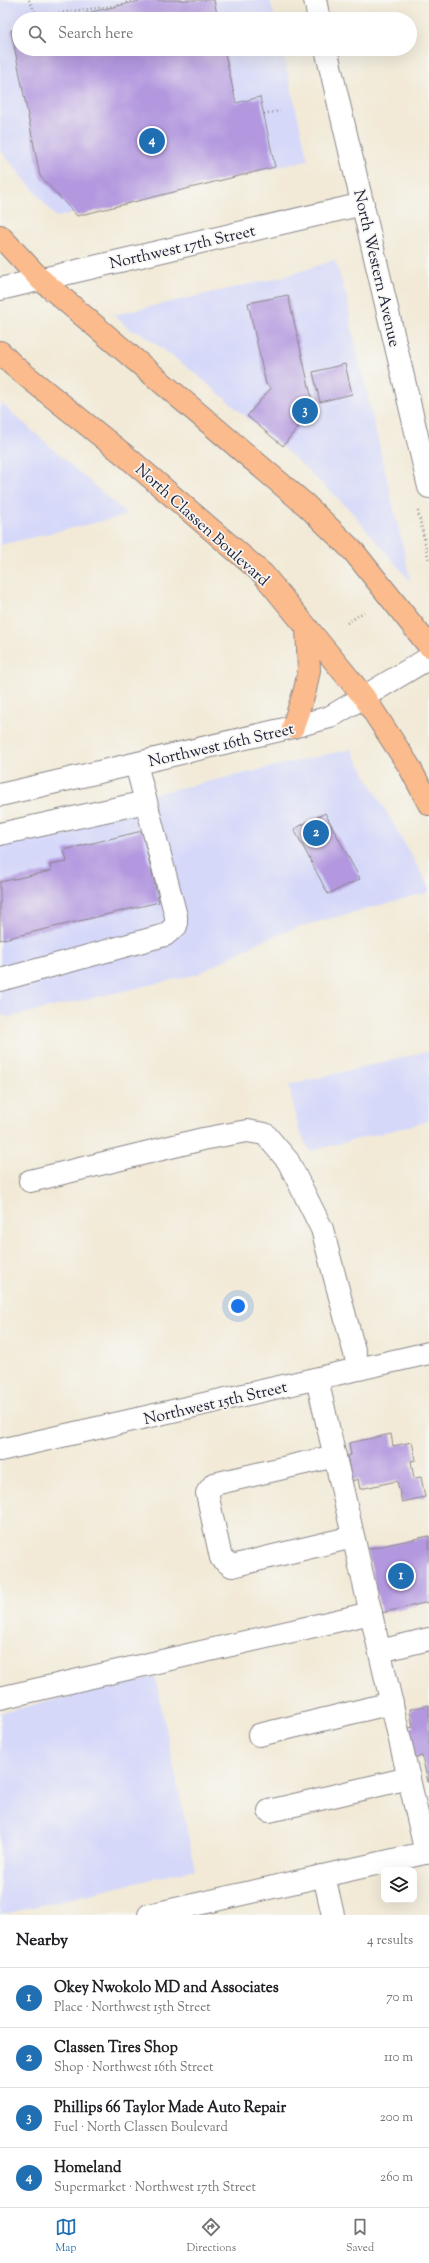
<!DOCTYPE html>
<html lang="en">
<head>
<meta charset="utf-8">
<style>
	:root { --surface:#fff; --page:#f6f6f6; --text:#202124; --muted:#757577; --line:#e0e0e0; --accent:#1f6fb2 }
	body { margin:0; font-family:"Sorts Mill Goudy",serif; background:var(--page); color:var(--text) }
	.controls { position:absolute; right:12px; bottom:12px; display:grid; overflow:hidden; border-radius:8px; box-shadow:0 4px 16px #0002 }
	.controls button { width:36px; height:36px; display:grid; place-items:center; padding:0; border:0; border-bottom:1px solid var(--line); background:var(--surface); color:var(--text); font:20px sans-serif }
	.you { position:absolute; left:238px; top:1306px; width:14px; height:14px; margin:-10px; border:3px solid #fff; border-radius:50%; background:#1a73e8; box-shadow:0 0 0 6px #1a73e833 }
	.badge { display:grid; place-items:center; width:26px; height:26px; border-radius:50%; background:var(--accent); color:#fff; font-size:13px; font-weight:700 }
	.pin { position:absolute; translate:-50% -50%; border:2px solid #fff; box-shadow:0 1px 4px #0006 }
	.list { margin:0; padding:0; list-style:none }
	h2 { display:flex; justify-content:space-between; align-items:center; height:52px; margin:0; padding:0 16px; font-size:17px }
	h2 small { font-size:13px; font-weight:400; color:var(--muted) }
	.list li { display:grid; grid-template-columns:26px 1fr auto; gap:12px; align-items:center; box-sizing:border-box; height:60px; padding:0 16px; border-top:1px solid var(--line) }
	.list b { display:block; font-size:15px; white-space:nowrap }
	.list p { margin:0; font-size:13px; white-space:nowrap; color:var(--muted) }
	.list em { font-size:13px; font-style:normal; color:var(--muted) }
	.icon { flex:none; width:22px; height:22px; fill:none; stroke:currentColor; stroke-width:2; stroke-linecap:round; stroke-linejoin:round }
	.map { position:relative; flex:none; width:429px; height:1915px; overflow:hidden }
	.search { position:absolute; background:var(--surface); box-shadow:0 4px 16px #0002; left:12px; right:12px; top:12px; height:44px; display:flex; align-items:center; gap:10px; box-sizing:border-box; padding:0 14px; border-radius:22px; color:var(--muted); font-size:15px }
	.sheet { height:292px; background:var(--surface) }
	nav { display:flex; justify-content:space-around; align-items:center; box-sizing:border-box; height:56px; border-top:1px solid var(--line); background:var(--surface); font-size:11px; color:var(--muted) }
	nav a { display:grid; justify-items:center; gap:2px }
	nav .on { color:var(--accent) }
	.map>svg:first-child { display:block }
	.built { fill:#d5d8f9 }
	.building { fill:#b398df }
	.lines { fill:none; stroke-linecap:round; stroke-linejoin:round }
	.minor-casing { stroke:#8a8689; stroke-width:24 }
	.major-casing { stroke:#8a8689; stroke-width:24 }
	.path { stroke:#8a8689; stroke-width:2.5; stroke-dasharray:1 3; stroke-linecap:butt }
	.minor { stroke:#fff; stroke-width:22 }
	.major { stroke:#fbbb8c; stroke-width:22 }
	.labels { text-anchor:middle; stroke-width:3.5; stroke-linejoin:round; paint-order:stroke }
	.street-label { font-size:16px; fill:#22223b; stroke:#f6f6f2 }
</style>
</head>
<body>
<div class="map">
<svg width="429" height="1915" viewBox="0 0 429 1915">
	<rect width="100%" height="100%" fill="#f6f6f2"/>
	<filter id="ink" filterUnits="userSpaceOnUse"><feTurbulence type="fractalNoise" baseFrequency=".025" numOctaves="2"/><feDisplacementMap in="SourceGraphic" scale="8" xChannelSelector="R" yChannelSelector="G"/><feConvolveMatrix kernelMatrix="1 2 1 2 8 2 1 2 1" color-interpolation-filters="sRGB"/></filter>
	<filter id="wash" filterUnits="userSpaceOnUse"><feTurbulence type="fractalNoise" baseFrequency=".012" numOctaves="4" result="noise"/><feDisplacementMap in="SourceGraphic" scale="16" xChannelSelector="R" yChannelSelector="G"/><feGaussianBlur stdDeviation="0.9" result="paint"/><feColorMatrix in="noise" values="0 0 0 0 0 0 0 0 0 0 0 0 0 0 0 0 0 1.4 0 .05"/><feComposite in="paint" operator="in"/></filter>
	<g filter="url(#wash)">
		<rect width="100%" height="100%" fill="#f2ead7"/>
		<g class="built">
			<polygon points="0,0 270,0 275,19 19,19 19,49 282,49 308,160 56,217 0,150"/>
			<polygon points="335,260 348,301 351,325 411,582 350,510 299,462 196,374 140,332 132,331 113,315 286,276"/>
			<polygon points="0,402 97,488 128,515 0,545"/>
			<polygon points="351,749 429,887 429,892 299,927 259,942 198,974 9,1017 0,1015 0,829"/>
			<polygon points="429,1051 429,1121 310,1151 299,1131 289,1085"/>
			<polygon points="155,1676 195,1869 0,1915 0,1713"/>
		</g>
		<g id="blocks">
			<g class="building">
				<polygon points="144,0 214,0 218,19 61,19"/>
				<polygon points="19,28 19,49 224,49 236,103 260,97 275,167 77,216 40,176 11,30"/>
				<polygon points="288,295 313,404 306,412 309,413 283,446 247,416 271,388 266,384 248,303"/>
				<polygon points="345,364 352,394 320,402 313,372"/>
				<polygon points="325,813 360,879 328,894 294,829"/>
				<polygon points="142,831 159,902 0,940 0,882 51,871 50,865 67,862 64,850"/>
				<polygon points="391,1434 393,1446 412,1442 416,1460 411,1461 414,1478 421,1477 425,1497 402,1502 397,1481 360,1489 358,1479 352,1481 347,1456 351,1455 349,1443"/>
				<polygon points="429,1536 429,1602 381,1613 367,1549"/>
				<polygon points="429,1705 429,1782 428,1782 422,1756 407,1759 401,1730 413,1727 410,1709"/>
			</g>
		</g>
	</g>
	<g filter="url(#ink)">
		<use href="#blocks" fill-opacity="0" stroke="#8a8689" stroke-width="1"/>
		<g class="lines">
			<g class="minor-casing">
				<g id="minor">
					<polyline points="315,0 319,19"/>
					<polyline points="326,49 429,487"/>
					<polyline points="0,289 363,204"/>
					<polyline points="0,795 293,727 330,717 429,658"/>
					<polyline points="0,834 146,802"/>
					<polyline points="0,980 165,935 176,926 176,916 136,764"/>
					<polyline points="30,1181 203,1139 247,1131 265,1134 288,1161 322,1229 359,1369"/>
					<polyline points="317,1379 426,1853"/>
					<polyline points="0,1450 429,1353"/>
					<polyline points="335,1456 214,1484 207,1493 221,1558 232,1566 353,1537"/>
					<polyline points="380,1651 429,1639"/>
					<polyline points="0,1698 371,1613"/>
					<polyline points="259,1735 392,1703"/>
					<polyline points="269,1811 409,1778"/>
					<polyline points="324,1876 333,1915"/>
					<polyline points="149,1915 429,1852"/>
				</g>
			</g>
			<g class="major-casing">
				<g id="major">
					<polyline points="0,236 40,279 307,506 354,552 429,646"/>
					<polyline points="0,352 14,366 127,457 263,574 364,697 409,766 429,804"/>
					<polyline points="293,727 305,690 309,670 307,629"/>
				</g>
			</g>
			<g class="path">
				<polyline points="29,0 37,16 120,5 133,0"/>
				<polyline points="264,114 280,111"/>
				<polyline points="418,511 429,561"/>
				<polyline points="347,623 364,612"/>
			</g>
			<use href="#minor" class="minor"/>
			<use href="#major" class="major"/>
		</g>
	</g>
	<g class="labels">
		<g class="street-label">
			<text transform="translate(182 246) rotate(-13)" y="6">Northwest 17th Street</text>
			<text transform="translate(378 268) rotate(77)" y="6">North Western Avenue</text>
			<text transform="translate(203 524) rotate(42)" y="6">North Classen Boulevard</text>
			<text transform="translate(221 744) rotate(-13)" y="6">Northwest 16th Street</text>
			<text transform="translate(215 1402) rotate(-13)" y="6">Northwest 15th Street</text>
		</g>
	</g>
</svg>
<div class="controls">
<button><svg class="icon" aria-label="layers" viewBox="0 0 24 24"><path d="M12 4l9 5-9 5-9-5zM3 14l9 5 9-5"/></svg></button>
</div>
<div class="you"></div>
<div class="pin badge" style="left:401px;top:1576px">1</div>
<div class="pin badge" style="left:316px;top:833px">2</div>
<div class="pin badge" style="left:305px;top:411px">3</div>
<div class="pin badge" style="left:152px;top:141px">4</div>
<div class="search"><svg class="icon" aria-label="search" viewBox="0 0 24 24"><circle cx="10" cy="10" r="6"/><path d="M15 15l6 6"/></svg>Search here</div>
</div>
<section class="sheet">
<h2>Nearby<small>4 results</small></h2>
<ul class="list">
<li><span class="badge">1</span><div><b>Okey Nwokolo MD and Associates</b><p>Place · Northwest 15th Street</p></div><em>70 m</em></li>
<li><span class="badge">2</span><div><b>Classen Tires Shop</b><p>Shop · Northwest 16th Street</p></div><em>110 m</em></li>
<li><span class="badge">3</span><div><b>Phillips 66 Taylor Made Auto Repair</b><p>Fuel · North Classen Boulevard</p></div><em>200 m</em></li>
<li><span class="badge">4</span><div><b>Homeland</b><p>Supermarket · Northwest 17th Street</p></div><em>260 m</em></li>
</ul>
</section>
<nav>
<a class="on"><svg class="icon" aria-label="map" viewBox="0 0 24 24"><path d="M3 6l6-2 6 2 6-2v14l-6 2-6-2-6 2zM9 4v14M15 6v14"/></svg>Map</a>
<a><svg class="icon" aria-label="directions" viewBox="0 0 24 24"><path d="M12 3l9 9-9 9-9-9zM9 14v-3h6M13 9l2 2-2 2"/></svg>Directions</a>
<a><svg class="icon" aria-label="saved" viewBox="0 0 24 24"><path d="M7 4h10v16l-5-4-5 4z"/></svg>Saved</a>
</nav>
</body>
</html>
